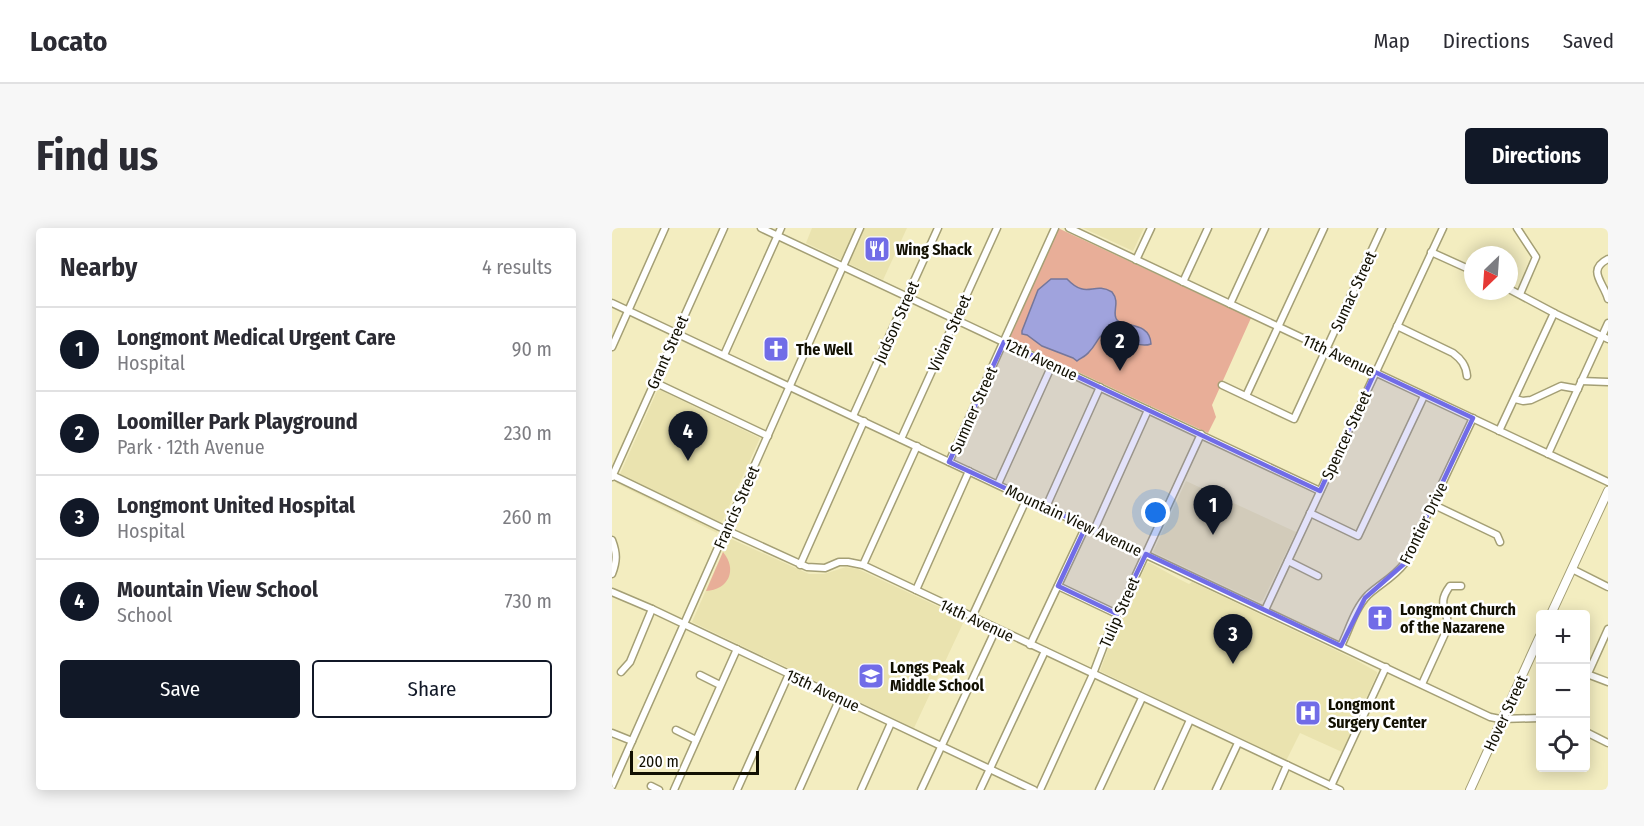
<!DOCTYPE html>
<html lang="en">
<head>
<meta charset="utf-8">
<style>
	:root { --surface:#fff; --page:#f7f7f7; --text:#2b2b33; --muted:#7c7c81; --line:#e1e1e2; --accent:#111827 }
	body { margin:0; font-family:"Fira Sans Condensed",sans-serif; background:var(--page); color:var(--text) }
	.controls { position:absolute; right:18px; bottom:18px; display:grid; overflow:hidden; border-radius:6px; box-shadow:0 3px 15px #0003 }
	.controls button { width:54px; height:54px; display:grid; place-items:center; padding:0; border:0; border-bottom:2px solid var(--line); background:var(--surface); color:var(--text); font:30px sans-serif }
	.compass { position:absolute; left:852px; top:18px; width:54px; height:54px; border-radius:50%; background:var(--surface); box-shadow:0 3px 15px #0003; rotate:205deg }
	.scale { position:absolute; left:18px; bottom:15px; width:129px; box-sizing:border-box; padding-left:6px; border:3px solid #121002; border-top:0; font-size:16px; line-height:21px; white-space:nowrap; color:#121002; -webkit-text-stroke:4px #fff; paint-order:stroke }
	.you { position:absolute; left:544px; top:285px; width:21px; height:21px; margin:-15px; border:4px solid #fff; border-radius:50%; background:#1a73e8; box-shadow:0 0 0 9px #1a73e833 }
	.badge { display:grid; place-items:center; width:39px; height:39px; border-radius:50%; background:var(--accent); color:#fff; font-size:20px; font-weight:700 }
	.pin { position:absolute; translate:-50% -50px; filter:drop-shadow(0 2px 3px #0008) }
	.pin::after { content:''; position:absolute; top:32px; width:21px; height:18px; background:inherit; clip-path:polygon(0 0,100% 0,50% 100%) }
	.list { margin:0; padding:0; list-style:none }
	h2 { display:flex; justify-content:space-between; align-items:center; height:78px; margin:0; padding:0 24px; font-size:26px }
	h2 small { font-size:20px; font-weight:400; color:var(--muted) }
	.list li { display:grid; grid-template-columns:39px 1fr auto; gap:18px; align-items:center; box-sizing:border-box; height:84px; padding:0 24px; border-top:2px solid var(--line) }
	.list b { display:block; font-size:22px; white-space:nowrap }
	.list p { margin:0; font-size:20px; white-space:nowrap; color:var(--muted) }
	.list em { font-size:20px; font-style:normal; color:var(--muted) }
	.actions { display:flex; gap:12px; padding:18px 24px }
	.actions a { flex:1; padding:14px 0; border:2px solid var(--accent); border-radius:6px; text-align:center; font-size:21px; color:var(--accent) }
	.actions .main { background:var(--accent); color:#fff }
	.icon { flex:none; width:33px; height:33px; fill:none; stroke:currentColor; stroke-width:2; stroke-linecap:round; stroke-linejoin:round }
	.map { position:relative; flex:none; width:996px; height:562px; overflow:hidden; border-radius:6px }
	header { display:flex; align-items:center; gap:36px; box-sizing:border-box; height:84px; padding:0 30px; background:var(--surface); border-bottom:2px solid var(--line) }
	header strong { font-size:28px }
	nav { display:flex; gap:33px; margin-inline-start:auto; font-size:21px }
	.intro { display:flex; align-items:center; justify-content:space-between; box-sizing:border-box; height:144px; padding:0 36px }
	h1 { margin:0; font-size:42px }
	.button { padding:15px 27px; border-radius:6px; background:var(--accent); color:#fff; font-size:21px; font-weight:700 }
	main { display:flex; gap:36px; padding:0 36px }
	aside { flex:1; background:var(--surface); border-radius:6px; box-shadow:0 3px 15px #0003 }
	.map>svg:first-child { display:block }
	.built { fill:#eae3af }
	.green { fill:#e8ae98 }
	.water { fill:#a0a3dd; stroke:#75779b; stroke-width:1.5 }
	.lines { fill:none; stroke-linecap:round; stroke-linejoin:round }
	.minor-casing { stroke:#a49f75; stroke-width:9 }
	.major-casing { stroke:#a49f75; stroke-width:10 }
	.minor { stroke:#fff; stroke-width:6 }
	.major { stroke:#fff; stroke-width:8 }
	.marked { fill:#716ce7; fill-opacity:0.2; stroke:#716ce7; stroke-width:4.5; stroke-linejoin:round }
	.labels { text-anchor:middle; stroke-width:5; stroke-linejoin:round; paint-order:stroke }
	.poi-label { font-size:16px; font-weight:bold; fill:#121002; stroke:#fff; text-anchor:start }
	.street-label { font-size:16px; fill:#121002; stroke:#fff }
</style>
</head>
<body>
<header>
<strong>Locato</strong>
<nav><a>Map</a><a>Directions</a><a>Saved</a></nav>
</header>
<div class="intro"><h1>Find us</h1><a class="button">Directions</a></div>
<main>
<aside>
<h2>Nearby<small>4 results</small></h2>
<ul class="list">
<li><span class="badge">1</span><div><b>Longmont Medical Urgent Care</b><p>Hospital</p></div><em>90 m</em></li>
<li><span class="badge">2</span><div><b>Loomiller Park Playground</b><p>Park · 12th Avenue</p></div><em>230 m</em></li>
<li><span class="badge">3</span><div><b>Longmont United Hospital</b><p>Hospital</p></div><em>260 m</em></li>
<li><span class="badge">4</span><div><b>Mountain View School</b><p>School</p></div><em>730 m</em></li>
</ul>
<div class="actions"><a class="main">Save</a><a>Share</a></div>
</aside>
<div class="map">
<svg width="996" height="562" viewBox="0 0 996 562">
	<rect width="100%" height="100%" fill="#f3edc0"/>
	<g class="built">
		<polygon points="200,0 295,0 271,52 194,15"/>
		<polygon points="471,0 532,0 521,23"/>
		<polygon points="46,161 148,210 105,305 4,255"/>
		<polygon points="574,253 684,304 651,372 647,374 541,324"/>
		<polygon points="117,310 197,346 212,346 234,339 246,341 353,391 302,500 80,394"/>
		<polygon points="535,335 538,335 567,351 577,356 580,354 744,432 765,444 765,446 730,524 688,505 674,533 488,443 499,413"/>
	</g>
	<g class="green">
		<polygon points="446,1 448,1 639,90 600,177 604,189 596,205 398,112 398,109"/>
		<path d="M111,324C126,342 116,362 94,363Z"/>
	</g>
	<path class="water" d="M439,51H455C475,72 481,53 500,64C509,75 499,85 505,92C512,100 538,93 539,116C528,120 510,112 503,102C486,103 487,114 477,124C474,128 469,130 465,133L461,130L430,118L415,107L410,106V103L426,62Z"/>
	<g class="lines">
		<g class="minor-casing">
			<g id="minor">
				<polyline points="149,0 708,263"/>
				<polyline points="457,0 996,254"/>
				<polyline points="905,0 924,29 908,66"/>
				<polyline points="819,24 861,43"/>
				<path d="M996,31C974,42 992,55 996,71"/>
				<polyline points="524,32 539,0"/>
				<polyline points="571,54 596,0"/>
				<polyline points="897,61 944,86 996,111"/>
				<polyline points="0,75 878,489 888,491 928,490"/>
				<polyline points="618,76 653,0"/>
				<path d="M785,98L841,125C849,131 854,137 855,148"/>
				<polyline points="0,119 53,0"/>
				<polyline points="112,127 169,0"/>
				<polyline points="969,153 996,154"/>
				<polyline points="42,154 156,208"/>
				<polyline points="610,157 682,191 770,0"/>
				<polyline points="634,168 712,0"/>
				<polyline points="903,171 911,173 919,172 949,158 966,161"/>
				<polyline points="241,188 326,0"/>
				<polyline points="887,203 942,85"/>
				<polyline points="289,211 385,0"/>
				<polyline points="936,226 996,95"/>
				<polyline points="337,234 443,0"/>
				<polyline points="0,247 114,302 195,339 213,340 227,334 236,334 251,337 728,562"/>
				<polyline points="0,249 112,0"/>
				<polyline points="386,256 440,137"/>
				<polyline points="820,276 885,307 888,314"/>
				<polyline points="434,279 488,159"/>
				<polyline points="698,285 746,308 812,168"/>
				<polyline points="482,302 536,182"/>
				<path d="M0,312C5,325 5,333 0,346"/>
				<polyline points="676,333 706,348"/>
				<polyline points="188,337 252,193"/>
				<polyline points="251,337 305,218"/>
				<polyline points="960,341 996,359"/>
				<polyline points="446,358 505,386"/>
				<polyline points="304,362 357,243"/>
				<polyline points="0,364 40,381 422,562"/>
				<polyline points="653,382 831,0"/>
				<polyline points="360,389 415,270"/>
				<polyline points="418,417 474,298"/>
				<path d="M729,418C737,402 743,380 756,367C768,356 782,349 792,336L861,190"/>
				<polyline points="9,444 18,434 40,381"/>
				<polyline points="975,446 996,454"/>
				<polyline points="88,447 108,457"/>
				<polyline points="974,450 996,401"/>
				<path d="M810,456L836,399C836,380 824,377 838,358H849"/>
				<polyline points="64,502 84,512"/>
				<polyline points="974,504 996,515"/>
				<polyline points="0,505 20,513"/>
				<polyline points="0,558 248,0"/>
				<polyline points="39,558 47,562"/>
				<polyline points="719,558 774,439"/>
				<polyline points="62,562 125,421"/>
				<polyline points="125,562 177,446"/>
				<polyline points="187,562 228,470"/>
				<polyline points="249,562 279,495"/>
				<polyline points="309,562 384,401"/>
				<polyline points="368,562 433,423"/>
				<polyline points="428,562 481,446 494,412 589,206"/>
				<polyline points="487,562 530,470"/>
				<polyline points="546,562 578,492"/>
				<polyline points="604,562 626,515"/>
				<polyline points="664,562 675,537"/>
			</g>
		</g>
		<g class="major-casing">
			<g id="major">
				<polyline points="939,386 996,263"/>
				<polyline points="858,562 928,408"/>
			</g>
		</g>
		<use href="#minor" class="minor"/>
		<use href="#major" class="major"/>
	</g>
	<path class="marked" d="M392,114L708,263L763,144L861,190L792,336L753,370L729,418L534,326L505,386L446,358L474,298L337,234Z"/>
	<defs>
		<g id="restaurant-square" transform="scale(1.35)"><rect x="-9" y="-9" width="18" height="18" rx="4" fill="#716ce7" stroke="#fff"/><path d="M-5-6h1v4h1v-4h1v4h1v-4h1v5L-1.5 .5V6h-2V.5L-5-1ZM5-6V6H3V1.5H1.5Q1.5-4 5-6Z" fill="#fff"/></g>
		<g id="church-square" transform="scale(1.35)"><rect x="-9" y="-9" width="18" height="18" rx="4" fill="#716ce7" stroke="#fff"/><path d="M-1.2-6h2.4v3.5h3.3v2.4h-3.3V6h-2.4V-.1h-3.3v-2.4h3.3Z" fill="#fff"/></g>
		<g id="school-square" transform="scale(1.35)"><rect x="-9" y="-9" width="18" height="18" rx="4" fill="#716ce7" stroke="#fff"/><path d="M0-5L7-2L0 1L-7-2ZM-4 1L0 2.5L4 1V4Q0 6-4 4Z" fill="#fff"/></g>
		<g id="hospital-square" transform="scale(1.35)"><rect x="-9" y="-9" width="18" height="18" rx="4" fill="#716ce7" stroke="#fff"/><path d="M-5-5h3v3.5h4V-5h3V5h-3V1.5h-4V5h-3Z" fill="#fff"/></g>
	</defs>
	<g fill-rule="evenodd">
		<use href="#restaurant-square" x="265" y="21"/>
		<use href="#church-square" x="164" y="121"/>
		<use href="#church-square" x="768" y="390"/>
		<use href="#school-square" x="259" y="448"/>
		<use href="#hospital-square" x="696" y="485"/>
	</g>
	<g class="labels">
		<g class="poi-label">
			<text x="284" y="27">Wing Shack</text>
			<text x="184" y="127">The Well</text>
			<text x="788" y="387">Longmont Church<tspan x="788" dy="18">of the Nazarene</tspan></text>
			<text x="278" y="445">Longs Peak<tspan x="278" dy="18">Middle School</tspan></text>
			<text x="716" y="482">Longmont<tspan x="716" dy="18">Surgery Center</tspan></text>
		</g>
		<g class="street-label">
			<text transform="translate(741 63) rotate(-65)" y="6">Sumac Street</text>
			<text transform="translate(284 94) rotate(-66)" y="6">Judson Street</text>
			<text transform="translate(337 105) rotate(-66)" y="6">Vivian Street</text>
			<text transform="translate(55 124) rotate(-66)" y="6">Grant Street</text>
			<text transform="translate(727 127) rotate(25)" y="6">11th Avenue</text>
			<text transform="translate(429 131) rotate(25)" y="6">12th Avenue</text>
			<text transform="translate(361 182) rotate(-66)" y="6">Sumner Street</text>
			<text transform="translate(734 207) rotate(-65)" y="6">Spencer Street</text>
			<text transform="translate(124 279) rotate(-66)" y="6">Francis Street</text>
			<text transform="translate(462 292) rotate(25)" y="6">Mountain View Avenue</text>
			<text transform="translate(811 295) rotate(-64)" y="6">Frontier Drive</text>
			<text transform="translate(507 384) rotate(-66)" y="6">Tulip Street</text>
			<text transform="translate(365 392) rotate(25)" y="6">14th Avenue</text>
			<text transform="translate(211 462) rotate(25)" y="6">15th Avenue</text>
			<text transform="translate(893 485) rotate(-65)" y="6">Hover Street</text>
		</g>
	</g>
</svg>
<div class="controls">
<button>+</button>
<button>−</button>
<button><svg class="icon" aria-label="locate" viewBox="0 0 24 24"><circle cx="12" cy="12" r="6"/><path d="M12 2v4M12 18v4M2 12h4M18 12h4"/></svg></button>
</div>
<svg class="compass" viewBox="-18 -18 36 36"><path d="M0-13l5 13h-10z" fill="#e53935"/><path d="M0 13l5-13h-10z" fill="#7c7c81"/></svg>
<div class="scale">200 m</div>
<div class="you"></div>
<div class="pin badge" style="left:601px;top:307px">1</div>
<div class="pin badge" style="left:508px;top:143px">2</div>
<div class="pin badge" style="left:621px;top:436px">3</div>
<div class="pin badge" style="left:76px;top:233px">4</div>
</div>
</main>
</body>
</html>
